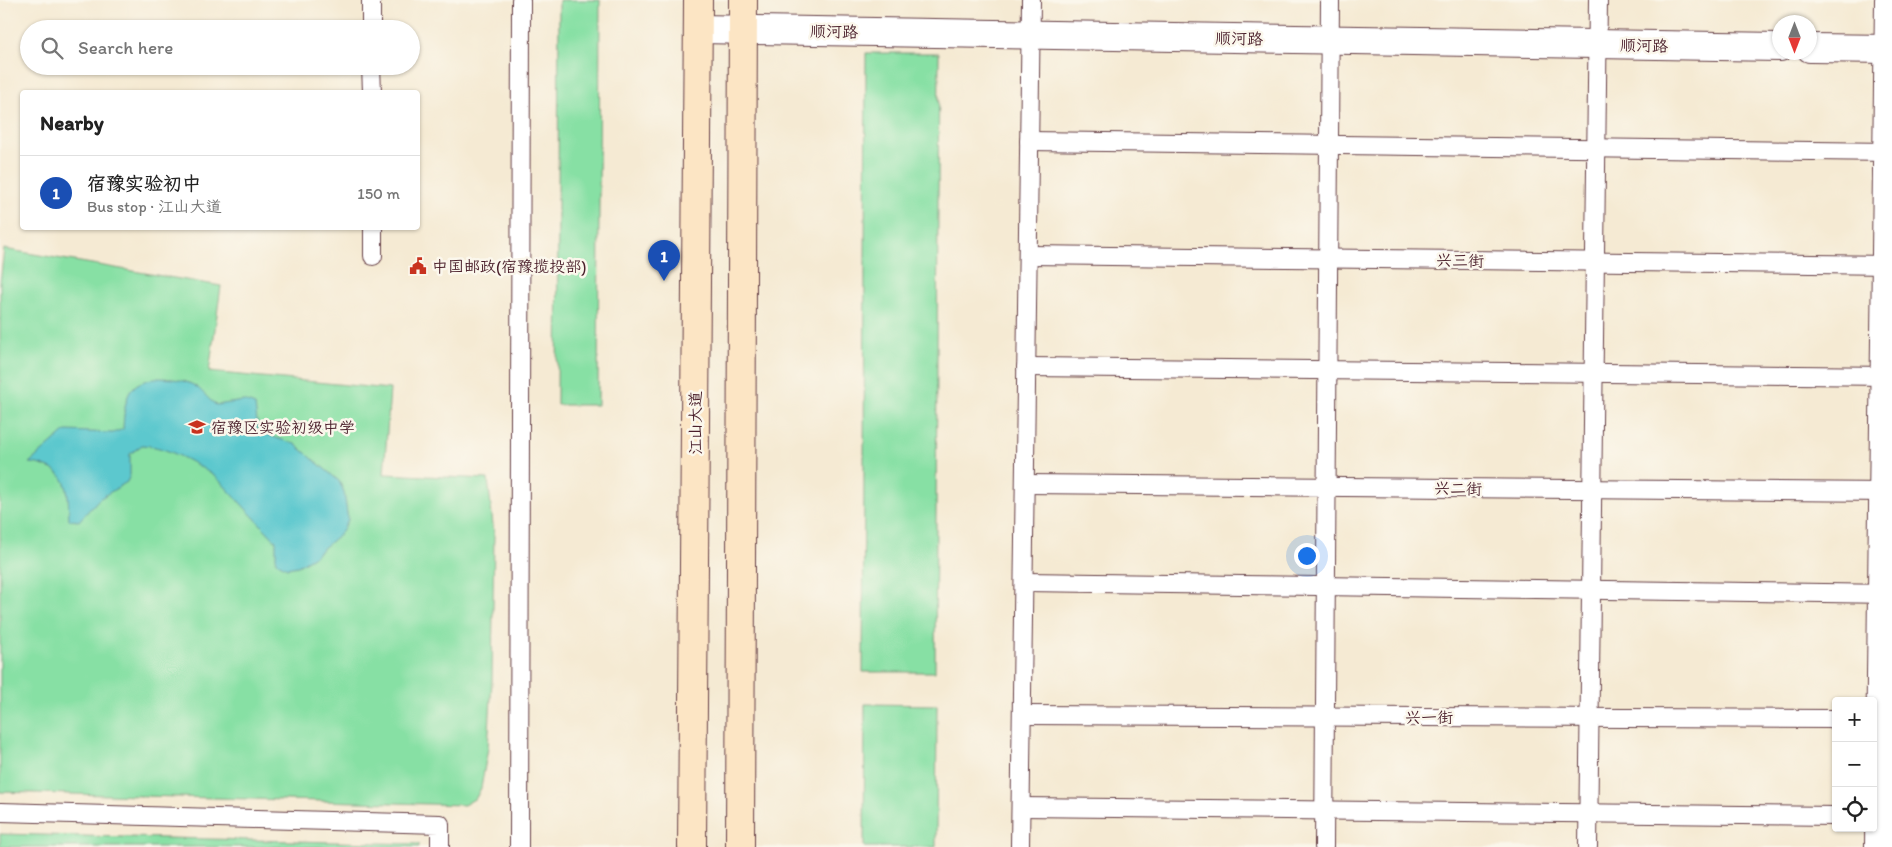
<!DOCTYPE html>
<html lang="en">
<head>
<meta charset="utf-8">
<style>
	:root { --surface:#fff; --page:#f6f6f6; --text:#222; --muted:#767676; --line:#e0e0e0; --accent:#0f766e }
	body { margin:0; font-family:Itim,"LXGW WenKai TC",sans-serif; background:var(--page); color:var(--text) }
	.controls { position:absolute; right:15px; bottom:15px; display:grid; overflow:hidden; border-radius:5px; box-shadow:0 1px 4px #0004 }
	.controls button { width:45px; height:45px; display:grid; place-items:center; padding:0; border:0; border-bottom:1px solid var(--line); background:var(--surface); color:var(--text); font:25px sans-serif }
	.compass { position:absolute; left:1772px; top:15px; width:45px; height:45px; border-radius:50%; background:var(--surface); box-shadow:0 1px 4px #0004; rotate:180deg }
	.you { position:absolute; left:1306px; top:555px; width:18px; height:18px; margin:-12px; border:4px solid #fff; border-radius:50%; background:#1a73e8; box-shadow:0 0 0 8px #1a73e833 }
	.badge { display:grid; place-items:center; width:32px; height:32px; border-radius:50%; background:var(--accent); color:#fff; font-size:16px; font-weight:700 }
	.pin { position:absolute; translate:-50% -41px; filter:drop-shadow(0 1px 2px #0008) }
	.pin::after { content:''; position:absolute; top:26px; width:18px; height:15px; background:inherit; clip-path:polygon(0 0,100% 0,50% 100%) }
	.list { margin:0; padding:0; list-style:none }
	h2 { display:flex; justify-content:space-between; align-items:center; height:65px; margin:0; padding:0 20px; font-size:21px }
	h2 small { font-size:16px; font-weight:400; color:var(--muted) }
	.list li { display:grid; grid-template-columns:32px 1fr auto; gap:15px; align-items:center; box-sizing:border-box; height:75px; padding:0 20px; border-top:1px solid var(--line) }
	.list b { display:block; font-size:19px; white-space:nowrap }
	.list p { margin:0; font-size:16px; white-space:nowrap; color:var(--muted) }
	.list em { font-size:16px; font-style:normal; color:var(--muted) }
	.icon { flex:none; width:28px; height:28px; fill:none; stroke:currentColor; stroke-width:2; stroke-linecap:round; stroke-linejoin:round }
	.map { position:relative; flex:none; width:1892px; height:847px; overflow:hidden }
	.search { position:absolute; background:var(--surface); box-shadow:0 1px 4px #0004; left:20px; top:20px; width:400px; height:55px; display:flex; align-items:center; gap:12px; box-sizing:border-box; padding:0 18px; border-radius:28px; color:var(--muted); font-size:19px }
	.panel { position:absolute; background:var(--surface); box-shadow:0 1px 4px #0004; left:20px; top:90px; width:400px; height:140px; border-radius:5px }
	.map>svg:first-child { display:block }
	.green { fill:#87e0a4; stroke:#688068 }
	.water { fill:#5bc8ce; stroke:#52747c }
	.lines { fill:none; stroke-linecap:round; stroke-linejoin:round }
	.service-casing { stroke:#643d44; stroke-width:20 }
	.minor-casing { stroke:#643d44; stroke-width:30 }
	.secondary-casing { stroke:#643d44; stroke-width:30 }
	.service { stroke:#fff; stroke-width:18 }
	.minor { stroke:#fff; stroke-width:28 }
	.secondary { stroke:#fce5c4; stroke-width:28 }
	.labels { text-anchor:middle; stroke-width:5; stroke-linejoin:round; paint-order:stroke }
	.street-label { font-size:16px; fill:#4a1f2b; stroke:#fbf7ec }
	.poi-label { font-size:16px; fill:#4a1f2b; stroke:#fbf7ec; text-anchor:start }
</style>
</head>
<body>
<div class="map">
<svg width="1892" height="847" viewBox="0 0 1892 847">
	<rect width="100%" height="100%" fill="#fbf7ec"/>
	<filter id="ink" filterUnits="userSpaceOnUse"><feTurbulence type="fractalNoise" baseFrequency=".02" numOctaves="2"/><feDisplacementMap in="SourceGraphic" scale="10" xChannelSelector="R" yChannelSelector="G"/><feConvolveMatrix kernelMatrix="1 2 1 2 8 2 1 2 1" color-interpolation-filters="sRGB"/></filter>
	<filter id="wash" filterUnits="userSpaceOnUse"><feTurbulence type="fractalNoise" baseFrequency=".0096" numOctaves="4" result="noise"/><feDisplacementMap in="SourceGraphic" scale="20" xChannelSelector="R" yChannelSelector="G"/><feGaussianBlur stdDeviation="1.12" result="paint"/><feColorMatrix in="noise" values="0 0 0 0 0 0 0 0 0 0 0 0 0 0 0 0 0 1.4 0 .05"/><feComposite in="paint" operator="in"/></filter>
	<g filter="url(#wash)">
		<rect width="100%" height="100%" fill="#f5ead3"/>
		<g class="green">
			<polygon points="559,0 600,0 598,405 557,405"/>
			<polygon points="866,53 939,53 935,672 863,672"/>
			<polygon points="4,249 221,286 209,372 390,389 384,474 488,479 494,534 492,680 488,748 481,788 476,798 464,805 0,792 0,283"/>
			<polygon points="865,704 937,705 936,847 864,847"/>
			<polygon points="0,834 419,844 419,847 0,847"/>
		</g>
		<path class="water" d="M154,378C169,378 186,379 198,388C204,393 209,400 216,405L244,401L255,405L258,430L276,438L295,444L339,481L344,492L348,520L341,533L313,557L298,566L287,568L276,562V541L218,479C198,464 166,446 142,445L130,454V475L127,482L99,499L79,521L69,520C68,500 71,476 49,468C42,465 36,463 29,463L66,431L113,433L123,429C124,417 124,394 135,386C139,382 149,380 154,378Z"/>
	</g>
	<g filter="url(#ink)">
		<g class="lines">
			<g class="service-casing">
				<g id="service">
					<polyline points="371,0 371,29"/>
					<polyline points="371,66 372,92"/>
					<polyline points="1029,141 1892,152"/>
					<polyline points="373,228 373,256"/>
					<polyline points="1028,255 1892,265"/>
					<polyline points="1026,367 1892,376"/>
					<polyline points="1025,484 1892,492"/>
					<polyline points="1024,582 1892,594"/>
					<polyline points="1022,715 1836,719"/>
					<polyline points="1021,807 1836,816"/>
					<polyline points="0,812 440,824 440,847"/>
					<polyline points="519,847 521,0"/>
					<polyline points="1020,847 1031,0"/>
					<polyline points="1324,847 1330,0"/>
					<polyline points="1588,847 1598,0"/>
				</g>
			</g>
			<g class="minor-casing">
				<g id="minor">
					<polyline points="698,29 1780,47"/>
					<polyline points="1810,48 1892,49"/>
					<polyline points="1879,847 1889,0"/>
				</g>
			</g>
			<g class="secondary-casing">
				<g id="secondary">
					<polyline points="692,847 698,0"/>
					<polyline points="740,847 743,0"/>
				</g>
			</g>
			<use href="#service" class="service"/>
			<use href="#minor" class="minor"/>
			<use href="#secondary" class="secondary"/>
		</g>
	</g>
	<defs>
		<g id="civic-bare" transform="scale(1.35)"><path d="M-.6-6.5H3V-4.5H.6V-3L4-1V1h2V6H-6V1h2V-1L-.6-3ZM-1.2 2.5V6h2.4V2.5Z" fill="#c8321e" stroke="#fbf7ec" stroke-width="2.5" paint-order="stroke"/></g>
		<g id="school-bare" transform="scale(1.35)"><path d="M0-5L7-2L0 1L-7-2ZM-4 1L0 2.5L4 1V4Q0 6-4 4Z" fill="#c8321e" stroke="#fbf7ec" stroke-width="2.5" paint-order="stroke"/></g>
	</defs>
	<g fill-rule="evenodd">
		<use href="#civic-bare" x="418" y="266"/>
		<use href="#school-bare" x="197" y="427"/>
	</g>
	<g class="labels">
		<g class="street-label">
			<text transform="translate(834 31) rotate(1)" y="6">顺河路</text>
			<text transform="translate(1239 38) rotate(1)" y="6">顺河路</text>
			<text transform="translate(1644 45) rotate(1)" y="6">顺河路</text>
			<text transform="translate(1460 260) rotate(1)" y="6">兴三街</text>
			<text transform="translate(695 423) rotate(-90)" y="6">江山大道</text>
			<text transform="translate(1458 488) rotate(1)" y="6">兴二街</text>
			<text x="1429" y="723">兴一街</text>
		</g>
		<g class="poi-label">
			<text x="432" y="272">中国邮政(宿豫揽投部)</text>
			<text x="211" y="433">宿豫区实验初级中学</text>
		</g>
	</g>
</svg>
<div class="controls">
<button>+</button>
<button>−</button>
<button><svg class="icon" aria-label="locate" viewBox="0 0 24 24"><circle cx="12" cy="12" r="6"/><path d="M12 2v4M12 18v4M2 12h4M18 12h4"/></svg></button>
</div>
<svg class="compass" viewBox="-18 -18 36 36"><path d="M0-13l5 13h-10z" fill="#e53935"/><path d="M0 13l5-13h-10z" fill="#767676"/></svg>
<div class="you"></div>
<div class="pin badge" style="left:664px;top:281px;background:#1a4fb4">1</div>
<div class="search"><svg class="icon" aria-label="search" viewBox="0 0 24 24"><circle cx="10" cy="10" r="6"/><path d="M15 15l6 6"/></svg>Search here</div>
<section class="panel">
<h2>Nearby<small></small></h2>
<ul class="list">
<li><span class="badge" style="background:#1a4fb4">1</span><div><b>宿豫实验初中</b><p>Bus stop · 江山大道</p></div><em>150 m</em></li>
</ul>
</section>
</div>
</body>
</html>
